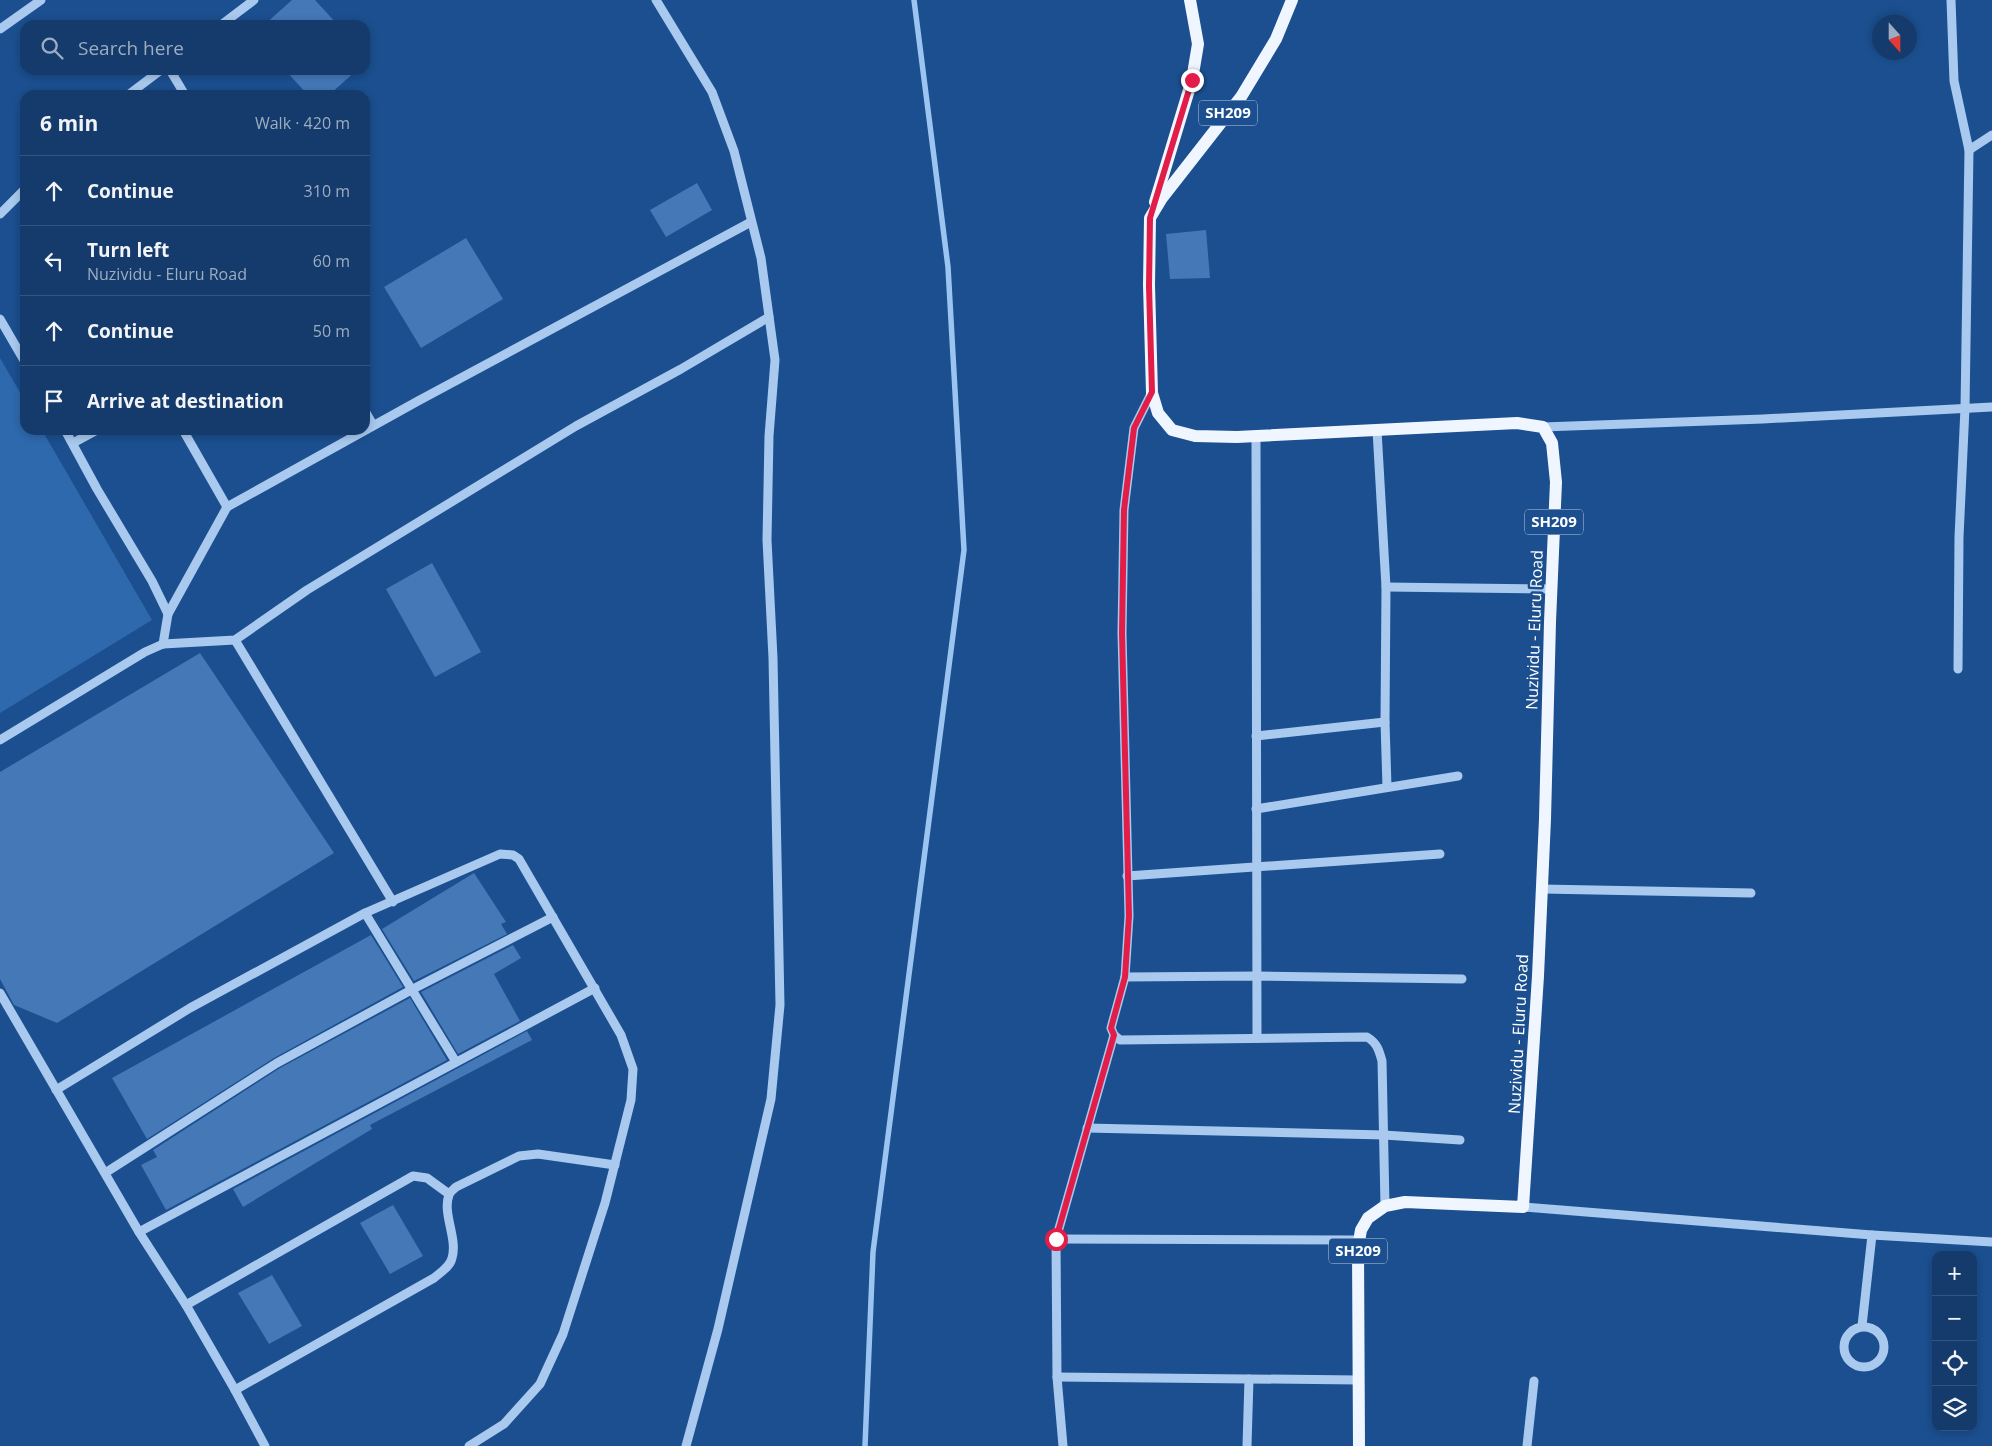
<!DOCTYPE html>
<html lang="en">
<head>
<meta charset="utf-8">
<style>
	:root { --surface:#143b6b; --page:#1d4271; --text:#f1f3f6; --muted:#9dadc1; --line:#33557e }
	body { margin:0; font-family:"Open Sans",sans-serif; background:var(--page); color:var(--text) }
	.controls { position:absolute; right:15px; bottom:15px; display:grid; overflow:hidden; border-radius:10px; box-shadow:0 2px 8px #0003 }
	.controls button { width:45px; height:45px; display:grid; place-items:center; padding:0; border:0; border-bottom:1px solid var(--line); background:var(--surface); color:var(--text); font:25px sans-serif }
	.compass { position:absolute; left:1872px; top:15px; width:45px; height:45px; border-radius:50%; background:var(--surface); box-shadow:0 2px 8px #0003; rotate:159deg }
	.stop { position:absolute; width:15px; height:15px; margin:-11px; border:4px solid #e11d48; border-radius:50%; background:#fff }
	.stop.end { background:#e11d48; border-color:#fff; box-shadow:0 1px 5px #0008 }
	.list { margin:0; padding:0; list-style:none }
	h2 { display:flex; justify-content:space-between; align-items:center; height:65px; margin:0; padding:0 20px; font-size:21px }
	h2 small { font-size:16px; font-weight:400; color:var(--muted) }
	.list li { display:grid; grid-template-columns:32px 1fr auto; gap:15px; align-items:center; box-sizing:border-box; height:70px; padding:0 20px; border-top:1px solid var(--line) }
	.list b { display:block; font-size:19px; white-space:nowrap }
	.list p { margin:0; font-size:16px; white-space:nowrap; color:var(--muted) }
	.list em { font-size:16px; font-style:normal; color:var(--muted) }
	.icon { flex:none; width:28px; height:28px; fill:none; stroke:currentColor; stroke-width:2; stroke-linecap:round; stroke-linejoin:round }
	.map { position:relative; flex:none; width:1992px; height:1446px; overflow:hidden }
	.search { position:absolute; background:var(--surface); box-shadow:0 2px 8px #0003; left:20px; top:20px; width:350px; height:55px; display:flex; align-items:center; gap:12px; box-sizing:border-box; padding:0 18px; border-radius:15px; color:var(--muted); font-size:19px }
	.panel { position:absolute; background:var(--surface); box-shadow:0 2px 8px #0003; left:20px; top:90px; width:350px; height:345px; border-radius:15px }
	.map>svg:first-child { display:block }
	.green { fill:#2e69ad }
	.lines { fill:none; stroke-linecap:round; stroke-linejoin:round }
	.stream { stroke:#9cc4f0; stroke-width:5.5 }
	.building { fill:#4478b7 }
	.minor { stroke:#a9c9ee; stroke-width:9 }
	.major { stroke:#f0f6ff; stroke-width:12 }
	.route { stroke:#e11d48; stroke-width:6 }
	.labels { text-anchor:middle; stroke-width:5; stroke-linejoin:round; paint-order:stroke }
	.shield { fill:#1b4f8f; stroke:#bbcadd; stroke-width:1 }
	.shield-label { font-size:15px; font-weight:bold; fill:#fff }
	.street-label { font-size:16px; fill:#fff; stroke:#1b4f8f }
</style>
</head>
<body>
<div class="map">
<svg width="1992" height="1446" viewBox="0 0 1992 1446">
	<rect width="100%" height="100%" fill="#1b4f8f"/>
	<polygon class="green" points="0,358 25,401 25,430 42,430 152,620 0,713"/>
	<g class="lines">
		<polyline class="stream" points="865,1446 873,1252 964,550 948,267 914,0"/>
	</g>
	<g class="building">
		<polygon points="292,0 315,0 338,25 264,25"/>
		<polygon points="285,70 357,70 329,95 308,95"/>
		<polygon points="697,183 712,210 666,237 650,210"/>
		<polygon points="1206,230 1210,278 1170,279 1166,234"/>
		<polygon points="466,238 503,299 421,348 384,287"/>
		<polygon points="432,563 481,652 435,677 386,589"/>
		<polygon points="200,653 334,853 57,1023 14,1005 0,979 0,772"/>
		<polygon points="474,873 506,922 501,924 507,934 414,981 382,929"/>
		<polygon points="371,935 403,987 274,1058 147,1139 112,1078"/>
		<polygon points="513,945 521,958 494,974 520,1021 458,1054 421,992"/>
		<polygon points="410,998 447,1060 166,1210 141,1165 157,1157 153,1150 280,1068"/>
		<polygon points="527,1031 532,1040 370,1125 372,1129 243,1207 233,1189"/>
		<polygon points="393,1205 423,1256 390,1274 360,1223"/>
		<polygon points="272,1275 302,1326 269,1344 238,1293"/>
	</g>
	<g class="lines">
		<g class="minor">
			<polyline points="656,0 712,92 734,151 761,258 775,360 769,436 767,540 773,658 780,1005 771,1099 718,1329 686,1446"/>
			<polyline points="1951,0 1954,81 1969,150 1965,408 1959,537 1958,669"/>
			<polyline points="221,25 254,0"/>
			<polyline points="0,29 41,0"/>
			<polyline points="170,70 185,95"/>
			<polyline points="128,95 161,70"/>
			<polyline points="1969,150 1992,135"/>
			<polyline points="0,214 25,189"/>
			<polyline points="0,319 25,362"/>
			<polyline points="365,411 373,425"/>
			<polyline points="1543,427 1763,419 1992,407"/>
			<polyline points="65,430 97,489 152,581 168,614"/>
			<polyline points="123,430 136,430"/>
			<polyline points="183,430 227,507"/>
			<polyline points="1377,430 1386,587 1385,722 1387,787"/>
			<polyline points="1256,436 1257,1038"/>
			<polyline points="73,443 97,430"/>
			<polyline points="1386,587 1551,589"/>
			<polyline points="235,640 393,902"/>
			<polyline points="163,644 168,614 227,507 418,401 751,222"/>
			<polyline points="1256,736 1385,722"/>
			<polyline points="0,740 145,652 163,644 235,640 307,590 576,426 681,369 769,317"/>
			<polyline points="1256,809 1458,776"/>
			<polyline points="1127,876 1440,854"/>
			<polyline points="1542,889 1751,893"/>
			<polyline points="365,913 456,1062"/>
			<polyline points="1125,977 1129,916 1122,633 1124,510 1134,428 1152,392"/>
			<polyline points="0,993 139,1232 186,1305 235,1390 265,1446"/>
			<polyline points="56,1090 190,1008 365,913 500,854 513,855 519,859 621,1035 633,1069 631,1100 605,1203 563,1334 540,1384 504,1424 469,1446"/>
			<polyline points="1087,1128 1384,1135 1460,1140"/>
			<polyline points="105,1173 277,1063 413,989 553,917"/>
			<path d="M1385,1206L1382,1061C1379,1050 1377,1043 1367,1037L1120,1040L1114,1035L1111,1028L1125,977L1257,976L1462,979"/>
			<polyline points="1523,1207 1872,1235 1992,1242"/>
			<polyline points="139,1232 595,988"/>
			<polyline points="1056,1239 1359,1240"/>
			<polyline points="186,1305 413,1176 427,1178 449,1194"/>
			<polyline points="1862,1326 1872,1235"/>
			<circle cx="1864" cy="1347" r="20"/>
			<polyline points="1057,1377 1359,1380"/>
			<path d="M235,1390L434,1278C441,1272 450,1267 452,1258C458,1239 442,1213 449,1195C450,1192 454,1189 456,1187L519,1156L538,1154L615,1165"/>
			<polyline points="1063,1446 1057,1377 1056,1239 1114,1035"/>
			<polyline points="1247,1446 1249,1379"/>
			<polyline points="1527,1446 1534,1381"/>
		</g>
		<g class="major">
			<polyline points="1292,0 1276,39 1241,97 1162,198 1150,218 1149,285 1152,393 1158,413 1172,430 1195,436 1237,437 1517,423 1543,427 1552,443 1556,482 1550,622 1545,819 1538,976 1523,1207 1405,1202 1385,1206 1368,1218 1361,1230 1358,1247 1359,1446"/>
			<polyline points="1155,202 1192,80 1198,44 1190,0"/>
		</g>
	</g>
	<g class="lines">
		<polyline class="route" points="1056,1239 1114,1035 1111,1028 1125,977 1129,916 1122,633 1124,510 1134,428 1152,392 1149,286 1150,218 1192,80"/>
	</g>
	<g class="labels">
		<g class="shield">
			<rect x="1199" y="100.5" width="58" height="25" rx="4"/>
			<rect x="1525" y="509.5" width="58" height="25" rx="4"/>
			<rect x="1329" y="1238.5" width="58" height="25" rx="4"/>
		</g>
		<g class="shield-label">
			<text x="1228" y="118">SH209</text>
			<text x="1554" y="527">SH209</text>
			<text x="1358" y="1256">SH209</text>
		</g>
		<g class="street-label">
			<text transform="translate(1534 630) rotate(-88)" y="6">Nuzividu - Eluru Road</text>
			<text transform="translate(1518 1034) rotate(-87)" y="6">Nuzividu - Eluru Road</text>
		</g>
	</g>
</svg>
<div class="controls">
<button>+</button>
<button>−</button>
<button><svg class="icon" aria-label="locate" viewBox="0 0 24 24"><circle cx="12" cy="12" r="6"/><path d="M12 2v4M12 18v4M2 12h4M18 12h4"/></svg></button>
<button><svg class="icon" aria-label="layers" viewBox="0 0 24 24"><path d="M12 4l9 5-9 5-9-5zM3 14l9 5 9-5"/></svg></button>
</div>
<svg class="compass" viewBox="-18 -18 36 36"><path d="M0-13l5 13h-10z" fill="#e53935"/><path d="M0 13l5-13h-10z" fill="#9dadc1"/></svg>
<div class="stop" style="left:1056px;top:1239px"></div>
<div class="stop end" style="left:1192px;top:80px"></div>
<div class="search"><svg class="icon" aria-label="search" viewBox="0 0 24 24"><circle cx="10" cy="10" r="6"/><path d="M15 15l6 6"/></svg>Search here</div>
<section class="panel">
<h2>6 min<small>Walk · 420 m</small></h2>
<ul class="list">
<li><svg class="icon" aria-label="ahead" viewBox="0 0 24 24"><path d="M12 20V5M6 11l6-6 6 6"/></svg><div><b>Continue</b></div><em>310 m</em></li>
<li><svg class="icon" aria-label="left" viewBox="0 0 24 24"><path d="M17 20v-9H6M10 6l-5 5 5 5"/></svg><div><b>Turn left</b><p>Nuzividu - Eluru Road</p></div><em>60 m</em></li>
<li><svg class="icon" aria-label="ahead" viewBox="0 0 24 24"><path d="M12 20V5M6 11l6-6 6 6"/></svg><div><b>Continue</b></div><em>50 m</em></li>
<li><svg class="icon" aria-label="arrive" viewBox="0 0 24 24"><path d="M6 21V4h12l-3 4 3 4H6"/></svg><div><b>Arrive at destination</b></div></li>
</ul>
</section>
</div>
</body>
</html>
